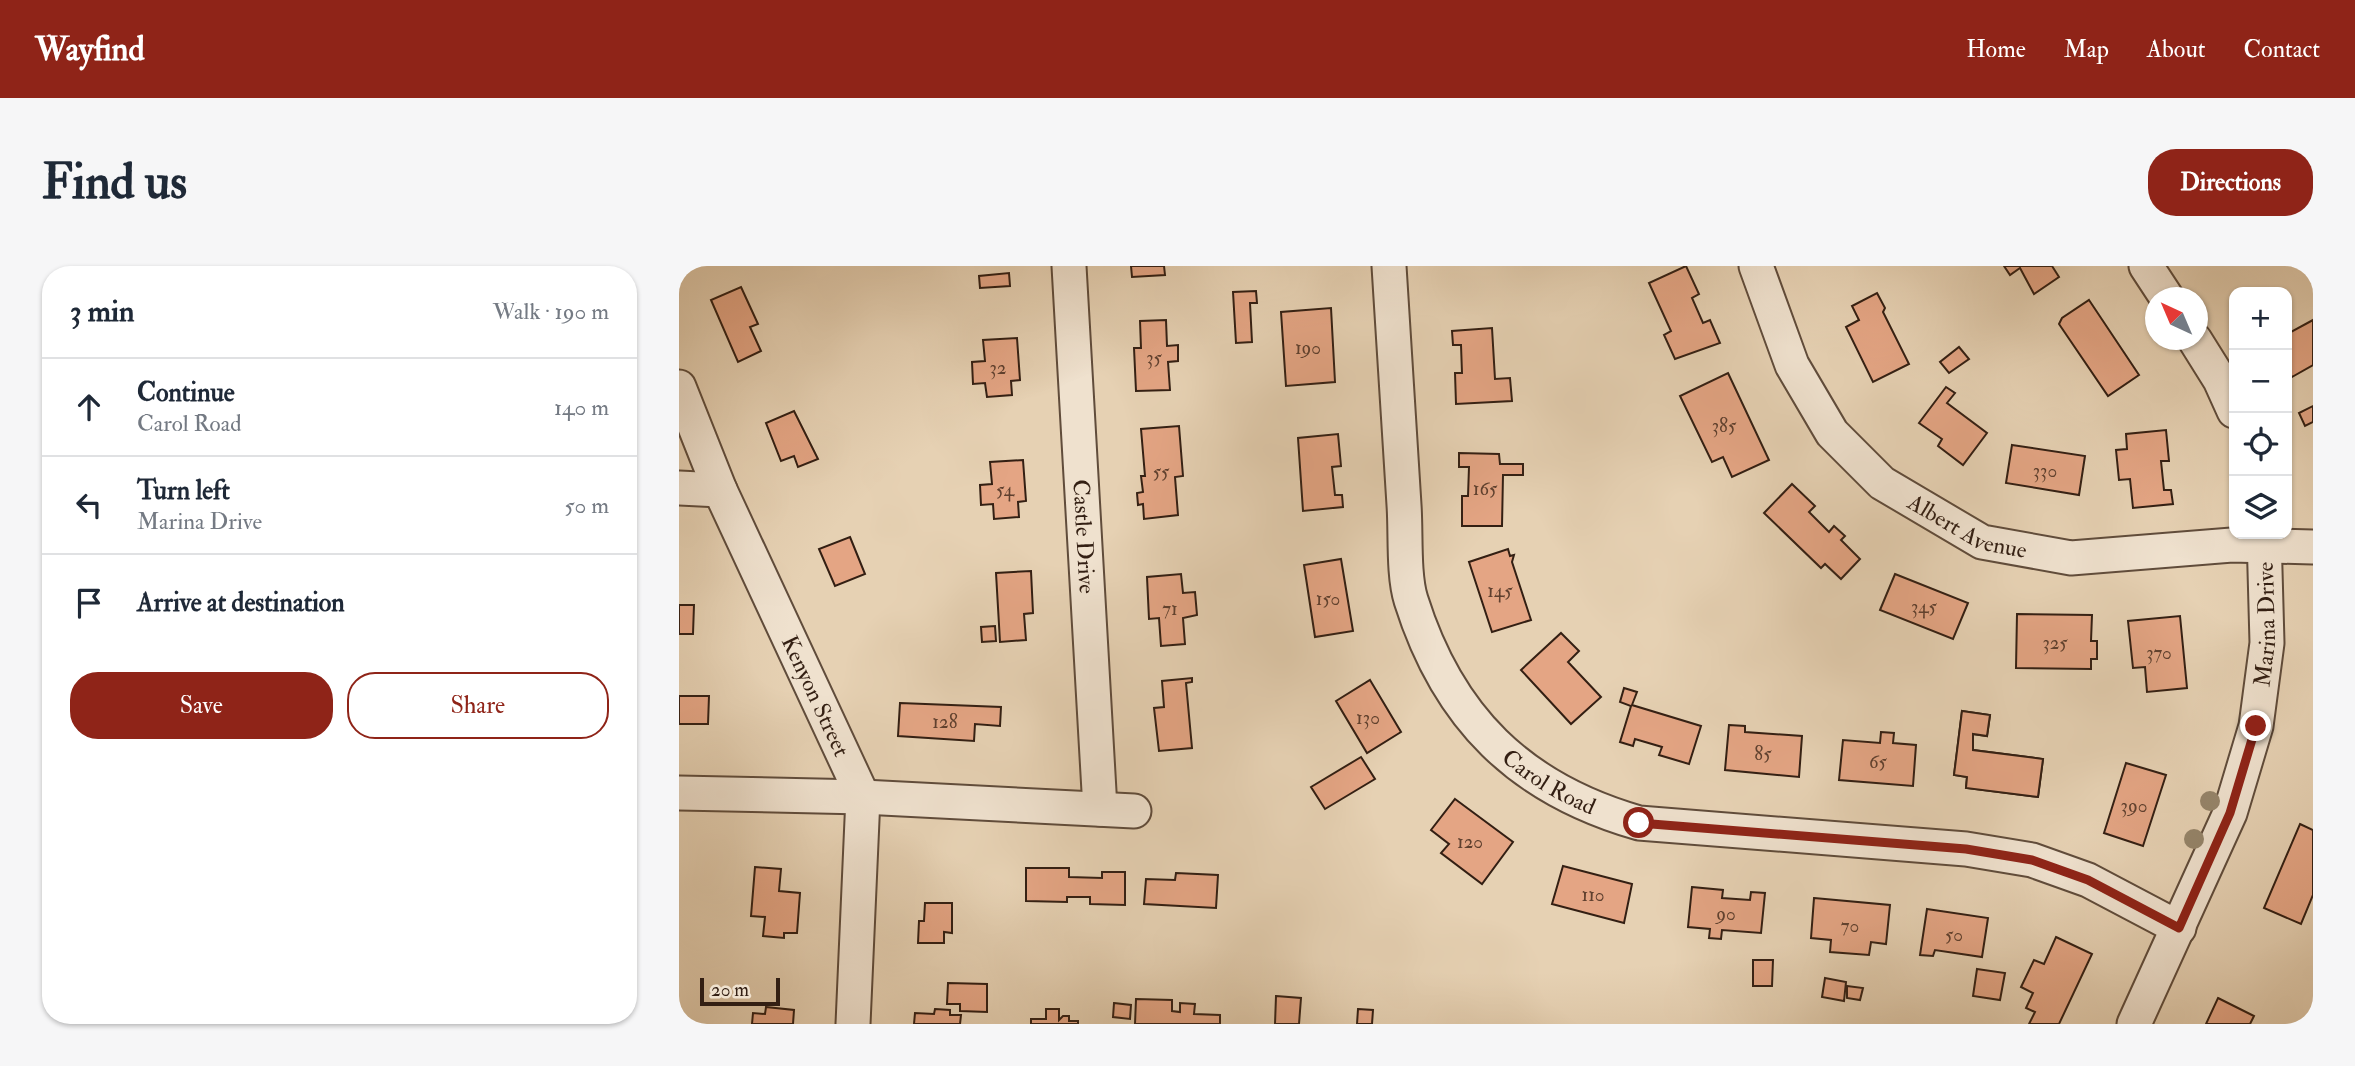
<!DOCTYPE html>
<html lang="en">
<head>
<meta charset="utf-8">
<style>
	:root { --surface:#fff; --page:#f6f6f7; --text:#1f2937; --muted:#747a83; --line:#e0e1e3; --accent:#8f2418 }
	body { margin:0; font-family:"IM FELL Double Pica",serif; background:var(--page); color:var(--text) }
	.controls { position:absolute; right:21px; top:21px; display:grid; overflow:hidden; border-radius:14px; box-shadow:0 2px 5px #0004 }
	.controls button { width:63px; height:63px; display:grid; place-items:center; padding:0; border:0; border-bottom:2px solid var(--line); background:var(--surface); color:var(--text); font:35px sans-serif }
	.compass { position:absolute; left:1466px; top:21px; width:63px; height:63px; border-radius:50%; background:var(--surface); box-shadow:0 2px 5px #0004; rotate:316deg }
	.scale { position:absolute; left:21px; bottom:18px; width:80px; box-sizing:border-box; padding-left:7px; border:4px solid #331f13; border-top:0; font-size:19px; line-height:24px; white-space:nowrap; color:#331f13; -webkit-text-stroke:5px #efe1ce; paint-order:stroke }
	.stop { position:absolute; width:21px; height:21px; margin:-16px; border:5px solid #8f2418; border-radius:50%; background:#fff }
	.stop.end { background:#8f2418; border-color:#fff; box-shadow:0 2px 7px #0008 }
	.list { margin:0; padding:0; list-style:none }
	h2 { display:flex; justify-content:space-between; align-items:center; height:91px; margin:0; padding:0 28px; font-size:30px }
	h2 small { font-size:23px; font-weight:400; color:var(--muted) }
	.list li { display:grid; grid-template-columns:46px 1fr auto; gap:21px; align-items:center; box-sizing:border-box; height:98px; padding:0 28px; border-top:2px solid var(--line) }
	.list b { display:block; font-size:26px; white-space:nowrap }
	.list p { margin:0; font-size:23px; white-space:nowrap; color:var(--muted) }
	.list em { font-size:23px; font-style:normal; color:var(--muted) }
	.actions { display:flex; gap:14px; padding:21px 28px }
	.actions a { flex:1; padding:16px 0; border:2px solid var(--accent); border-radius:28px; text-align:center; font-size:24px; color:var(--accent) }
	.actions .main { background:var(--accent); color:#fff }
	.icon { flex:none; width:38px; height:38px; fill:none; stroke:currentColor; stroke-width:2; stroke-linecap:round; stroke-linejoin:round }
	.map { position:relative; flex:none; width:1634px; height:758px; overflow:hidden; border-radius:28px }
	header { display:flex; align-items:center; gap:42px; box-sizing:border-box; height:98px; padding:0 35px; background:var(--accent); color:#fff }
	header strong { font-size:33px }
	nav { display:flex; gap:38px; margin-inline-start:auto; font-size:24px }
	.intro { display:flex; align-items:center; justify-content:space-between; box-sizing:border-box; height:168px; padding:0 42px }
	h1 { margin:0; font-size:49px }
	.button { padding:18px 32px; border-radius:28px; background:var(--accent); color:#fff; font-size:24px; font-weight:700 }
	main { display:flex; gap:42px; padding:0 42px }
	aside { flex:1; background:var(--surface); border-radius:28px; box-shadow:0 2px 5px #0004 }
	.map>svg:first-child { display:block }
	.building { fill:#e4a584; stroke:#331f13; stroke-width:2 }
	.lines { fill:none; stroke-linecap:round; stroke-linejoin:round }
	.minor-casing { stroke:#604c3b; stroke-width:37 }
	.minor { stroke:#efe1ce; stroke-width:33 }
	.tree { fill:#96856b }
	.route { stroke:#8f2418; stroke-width:9 }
	.labels { text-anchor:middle; stroke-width:6; stroke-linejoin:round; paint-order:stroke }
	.number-label { font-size:19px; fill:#5f402f }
	.street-label { font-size:23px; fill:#331f13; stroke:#efe1ce }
</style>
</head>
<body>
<header>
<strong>Wayfind</strong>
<nav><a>Home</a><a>Map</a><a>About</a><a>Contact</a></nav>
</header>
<div class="intro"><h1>Find us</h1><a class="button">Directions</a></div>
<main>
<aside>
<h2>3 min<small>Walk · 190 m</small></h2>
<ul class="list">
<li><svg class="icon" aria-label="ahead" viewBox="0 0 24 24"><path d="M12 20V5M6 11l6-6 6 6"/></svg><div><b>Continue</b><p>Carol Road</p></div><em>140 m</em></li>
<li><svg class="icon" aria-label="left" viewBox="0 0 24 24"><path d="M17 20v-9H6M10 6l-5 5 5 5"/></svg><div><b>Turn left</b><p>Marina Drive</p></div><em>50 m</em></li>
<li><svg class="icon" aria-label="arrive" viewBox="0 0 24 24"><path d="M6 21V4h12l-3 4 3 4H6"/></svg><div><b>Arrive at destination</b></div></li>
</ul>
<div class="actions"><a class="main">Save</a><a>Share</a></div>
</aside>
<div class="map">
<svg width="1634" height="758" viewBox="0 0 1634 758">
	<rect width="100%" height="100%" fill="#e6d1b3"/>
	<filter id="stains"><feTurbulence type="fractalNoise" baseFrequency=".00286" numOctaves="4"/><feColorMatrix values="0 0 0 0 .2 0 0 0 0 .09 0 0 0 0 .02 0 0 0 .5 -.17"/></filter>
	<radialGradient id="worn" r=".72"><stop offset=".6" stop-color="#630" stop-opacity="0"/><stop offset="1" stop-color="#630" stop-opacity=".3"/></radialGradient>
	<g class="building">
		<polygon points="452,0 485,0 486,9 453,11"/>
		<polygon points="1007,0 1020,28 1013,32 1024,57 1031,54 1041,77 996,93 985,69 992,65 970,17"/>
		<polygon points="1325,0 1373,0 1380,11 1355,28 1341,2 1331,9"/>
		<polygon points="330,7 331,20 301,22 300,10"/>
		<polygon points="62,21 79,58 71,61 82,85 59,96 32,34"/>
		<polygon points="577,25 578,37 571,37 573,76 557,77 554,26"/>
		<polygon points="1198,27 1206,42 1204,46 1230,98 1194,116 1167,61 1180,54 1173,40"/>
		<polygon points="1410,34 1460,109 1429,130 1380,58 1383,52"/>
		<polygon points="652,42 656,116 607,120 602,46"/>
		<polygon points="487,54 488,80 499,79 499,95 489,96 491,124 457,125 455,82 462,82 461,55"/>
		<polygon points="1634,54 1634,99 1613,111 1608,102 1608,68"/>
		<polygon points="813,62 816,113 831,112 833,135 777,138 776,107 783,107 782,79 774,79 773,65"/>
		<polygon points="338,72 341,114 332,115 333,129 308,131 306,117 294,118 293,96 306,95 304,74"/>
		<polygon points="1280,81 1290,93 1270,107 1261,96"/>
		<polygon points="1049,107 1090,194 1053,211 1044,191 1033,196 1001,130"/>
		<polygon points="1267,121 1276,127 1268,137 1308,167 1284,199 1259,180 1263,173 1240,157"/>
		<polygon points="1634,140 1634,156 1626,160 1620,147"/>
		<polygon points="115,145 139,193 119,201 115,190 102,195 87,157"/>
		<polygon points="500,160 504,210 496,211 499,249 465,253 464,238 459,239 458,227 464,226 462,210 466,210 462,163"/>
		<polygon points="1487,164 1490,195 1482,195 1485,224 1492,224 1494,238 1454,242 1451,213 1440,214 1437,184 1448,183 1447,168"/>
		<polygon points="659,168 662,200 653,201 656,229 663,229 664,241 624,245 619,172"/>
		<polygon points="1333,179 1406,190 1400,229 1327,217"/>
		<polygon points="780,187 820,188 821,198 844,198 844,209 824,209 823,260 783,260 783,230 789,230 790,201 780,201"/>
		<polygon points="344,194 347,235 339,236 340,251 315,253 314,238 302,239 301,219 313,218 311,196"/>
		<polygon points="1113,218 1136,240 1130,246 1150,266 1155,260 1166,270 1162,274 1181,293 1162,313 1146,298 1142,302 1085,247"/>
		<polygon points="171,271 186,308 156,320 140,283"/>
		<polygon points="829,283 831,290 835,289 833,296 852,354 813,366 790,296"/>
		<polygon points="662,293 674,365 636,371 625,299"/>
		<polygon points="352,305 354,347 345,348 347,374 321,376 317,307"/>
		<polygon points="502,308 504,327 516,326 518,349 504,352 506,378 482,380 480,352 470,353 468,311"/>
		<polygon points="1216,308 1289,337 1274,373 1201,344"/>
		<polygon points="0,339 15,339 14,368 0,368"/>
		<polygon points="1338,348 1413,349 1412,375 1418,375 1418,393 1412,393 1412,403 1337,402"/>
		<polygon points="1501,350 1508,422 1468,426 1466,401 1454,402 1449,355"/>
		<polygon points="316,360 317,375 303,376 302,361"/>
		<polygon points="882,367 900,385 889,396 922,431 892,458 842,404"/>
		<polygon points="513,412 513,416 507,417 513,482 480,485 475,442 485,441 483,415"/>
		<polygon points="691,414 722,466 688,487 657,435"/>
		<polygon points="945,422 958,426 953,439 1022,460 1010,498 980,489 983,481 956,473 954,480 941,476 952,440 941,436"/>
		<polygon points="0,430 30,430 29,458 0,458"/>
		<polygon points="221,437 322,441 321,460 296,458 295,475 219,470"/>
		<polygon points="1283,445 1311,449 1308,470 1294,468 1294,484 1364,493 1359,531 1287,522 1288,511 1275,509"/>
		<polygon points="1283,445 1311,449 1308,470 1294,468 1294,484 1364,493 1359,531 1287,522 1288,511 1275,509"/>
		<polygon points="1050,459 1066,460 1066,466 1123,470 1120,511 1046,504"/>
		<polygon points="1202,466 1215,467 1214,477 1237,479 1234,520 1160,514 1164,474 1201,477"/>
		<polygon points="682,491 696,513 646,543 632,521"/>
		<polygon points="1447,497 1487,509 1464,580 1425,567"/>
		<polygon points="776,533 834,576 803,618 762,587 770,578 752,564"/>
		<polygon points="1621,558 1634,564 1634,629 1622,658 1585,642"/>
		<polygon points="884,600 953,618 945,657 873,638"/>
		<polygon points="76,601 102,603 100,625 121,627 118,667 105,667 105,672 84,670 86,651 72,650"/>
		<polygon points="347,602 390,602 390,611 423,612 423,606 446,606 446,639 411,638 411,631 388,631 388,636 347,635"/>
		<polygon points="497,607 539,609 537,642 465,638 467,613 496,614"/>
		<polygon points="1013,621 1044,624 1043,632 1071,634 1072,626 1086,627 1082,667 1043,664 1042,673 1030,672 1031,663 1009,661"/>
		<polygon points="1135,632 1211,639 1207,678 1192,676 1190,689 1151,686 1152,674 1132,672"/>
		<polygon points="246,637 273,637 273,667 265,666 265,677 239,677 240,655 245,655"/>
		<polygon points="1248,643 1309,652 1303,691 1256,684 1254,690 1241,689"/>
		<polygon points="1377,671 1413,688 1380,758 1350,758 1356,746 1347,742 1354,727 1342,721 1355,694 1365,698"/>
		<polygon points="1074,694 1094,694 1093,720 1074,720"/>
		<polygon points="1298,703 1326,707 1321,734 1294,730"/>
		<polygon points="1146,712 1167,716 1165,735 1143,731"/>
		<polygon points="269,717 308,718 308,746 281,745 281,738 268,738"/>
		<polygon points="1168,720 1184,722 1181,734 1168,732"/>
		<polygon points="597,730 622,732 620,758 596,758"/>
		<polygon points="1539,732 1575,750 1571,758 1527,758"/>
		<polygon points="457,733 493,734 493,745 501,746 501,737 516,738 515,748 541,749 541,758 456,758"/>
		<polygon points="435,737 452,739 451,753 434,751"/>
		<polygon points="87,741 115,744 114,758 73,758 74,747 86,748"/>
		<polygon points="256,743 271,744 271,749 282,749 281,758 235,758 236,747 255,748"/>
		<polygon points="367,743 380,743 380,754 384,750 390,750 390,755 399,755 399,758 352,758 352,753 367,753"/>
		<polygon points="679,743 694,744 693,758 678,758"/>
	</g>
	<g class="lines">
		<g class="minor-casing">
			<g id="minor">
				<path id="s1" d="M390,0L421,543"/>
				<path id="s2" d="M710,0C715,80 720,159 725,239C727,266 724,309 732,334C769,452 841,523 960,557L1287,583L1353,594L1409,614L1500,662"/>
				<path id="s3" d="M1077,0L1113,99L1153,167L1203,217L1303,276L1392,292L1553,279L1634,281"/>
				<polyline points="1467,0 1488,32"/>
				<polyline points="1516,74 1541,114 1555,145"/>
				<path id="s4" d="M0,121L41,224L184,531L174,758"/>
				<polyline points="0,222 41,224"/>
				<polyline points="0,527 184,531 455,545"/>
				<path id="s5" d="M1455,758L1551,547L1577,460L1588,377L1585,268"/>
			</g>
		</g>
		<use href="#minor" class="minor"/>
	</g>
	<g class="tree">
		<circle cx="1531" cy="535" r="10"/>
		<circle cx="1515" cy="573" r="10"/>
	</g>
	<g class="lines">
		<polyline class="route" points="960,557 1287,583 1353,594 1409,614 1500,662 1551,547 1577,460"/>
	</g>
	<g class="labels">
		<g class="number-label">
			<text x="629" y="88">190</text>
			<text x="475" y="98">35</text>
			<text x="319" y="108">32</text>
			<text x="1045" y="166">385</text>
			<text x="1366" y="211">330</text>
			<text x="482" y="212">55</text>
			<text x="806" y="229">165</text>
			<text x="326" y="230">54</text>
			<text x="821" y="331">145</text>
			<text x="649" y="339">150</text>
			<text x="1245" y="347">345</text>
			<text x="491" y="349">71</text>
			<text x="1376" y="383">325</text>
			<text x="1480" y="393">370</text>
			<text x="689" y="458">130</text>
			<text x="266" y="462">128</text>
			<text x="1084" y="494">85</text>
			<text x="1199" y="502">65</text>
			<text x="1455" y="546">390</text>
			<text x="791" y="582">120</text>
			<text x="914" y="635">110</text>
			<text x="1047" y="654">90</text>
			<text x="1171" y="666">70</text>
			<text x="1275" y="675">50</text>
		</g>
		<g class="street-label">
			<text dy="8" stroke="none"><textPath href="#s3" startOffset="352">Albert Avenue</textPath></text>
			<text dy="8" stroke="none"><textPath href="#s1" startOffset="271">Castle Drive</textPath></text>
			<text dy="8" stroke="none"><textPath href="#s5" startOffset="425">Marina Drive</textPath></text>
			<text dy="8" stroke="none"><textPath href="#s4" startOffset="338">Kenyon Street</textPath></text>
			<text dy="8" stroke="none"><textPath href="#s2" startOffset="570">Carol Road</textPath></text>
		</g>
	</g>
	<rect width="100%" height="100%" filter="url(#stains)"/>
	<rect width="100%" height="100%" fill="url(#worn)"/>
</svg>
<div class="controls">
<button>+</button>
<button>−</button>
<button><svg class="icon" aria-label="locate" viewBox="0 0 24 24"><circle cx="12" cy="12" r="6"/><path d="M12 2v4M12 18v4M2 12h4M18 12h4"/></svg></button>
<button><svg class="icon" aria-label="layers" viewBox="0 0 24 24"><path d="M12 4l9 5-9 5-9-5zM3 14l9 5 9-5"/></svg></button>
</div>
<svg class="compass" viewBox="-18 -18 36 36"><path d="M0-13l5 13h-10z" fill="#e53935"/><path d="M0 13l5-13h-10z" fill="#747a83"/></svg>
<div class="scale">20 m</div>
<div class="stop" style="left:960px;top:557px"></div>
<div class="stop end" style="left:1577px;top:460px"></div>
</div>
</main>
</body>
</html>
